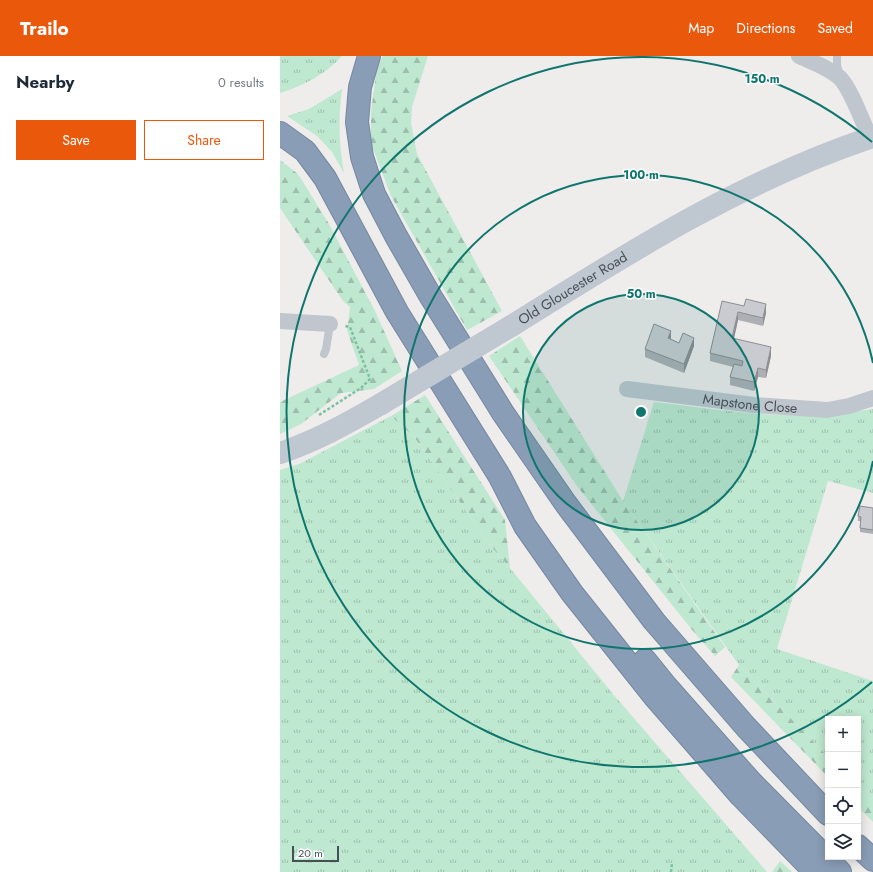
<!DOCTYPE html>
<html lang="en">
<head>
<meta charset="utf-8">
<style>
	:root { --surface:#fff; --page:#f6f6f7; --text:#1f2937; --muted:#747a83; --line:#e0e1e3; --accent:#ea580c }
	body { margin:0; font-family:Jost,sans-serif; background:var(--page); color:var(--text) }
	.controls { position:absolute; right:12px; bottom:12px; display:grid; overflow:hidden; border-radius:0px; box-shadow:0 2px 10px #0003 }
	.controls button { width:36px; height:36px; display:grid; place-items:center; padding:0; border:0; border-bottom:1px solid var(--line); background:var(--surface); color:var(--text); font:20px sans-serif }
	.scale { position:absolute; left:12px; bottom:10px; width:47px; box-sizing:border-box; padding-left:4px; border:2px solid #474f57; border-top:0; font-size:11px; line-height:14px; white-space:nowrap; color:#474f57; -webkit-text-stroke:3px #fff; paint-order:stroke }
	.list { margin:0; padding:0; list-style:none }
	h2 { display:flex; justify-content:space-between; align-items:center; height:52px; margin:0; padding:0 16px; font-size:17px }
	h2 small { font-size:13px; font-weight:400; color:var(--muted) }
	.actions { display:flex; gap:8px; padding:12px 16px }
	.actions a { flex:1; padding:9px 0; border:1px solid var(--accent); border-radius:0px; text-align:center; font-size:14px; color:var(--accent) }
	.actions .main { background:var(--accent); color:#fff }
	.icon { flex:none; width:22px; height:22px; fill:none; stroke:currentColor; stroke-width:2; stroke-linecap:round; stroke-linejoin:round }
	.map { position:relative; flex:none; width:593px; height:816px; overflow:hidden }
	header { display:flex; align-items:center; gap:24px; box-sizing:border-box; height:56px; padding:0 20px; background:var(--accent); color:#fff }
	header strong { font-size:19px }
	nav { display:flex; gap:22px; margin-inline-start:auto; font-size:14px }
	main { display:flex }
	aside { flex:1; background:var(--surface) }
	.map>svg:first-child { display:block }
	.grass { fill:url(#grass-tufts) }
	.forest { fill:url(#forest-firs) }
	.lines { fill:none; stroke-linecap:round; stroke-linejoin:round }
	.motorway-casing { stroke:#7588a1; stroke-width:24 }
	.path { stroke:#7bc2a2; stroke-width:2.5; stroke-dasharray:3 2; stroke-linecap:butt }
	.service { stroke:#bfc6cd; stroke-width:8 }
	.minor { stroke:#bfc6cd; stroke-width:16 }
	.secondary { stroke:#bfc7d1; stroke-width:22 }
	.motorway { stroke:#899db6; stroke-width:22 }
	.secondary-bridge { stroke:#bfc7d1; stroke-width:22 }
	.wall { fill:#aeafb4 }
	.shaded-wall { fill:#8d8e92 }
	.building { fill:#cacbd1; stroke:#8d8e92 }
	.ring { fill:none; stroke:#0f766e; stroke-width:2 }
	.labels { text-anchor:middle; stroke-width:3; stroke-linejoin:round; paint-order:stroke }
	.street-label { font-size:14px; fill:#474f57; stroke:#fff }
	.centre { fill:#0f766e; stroke:#fff; stroke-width:2 }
	.ring-label { font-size:12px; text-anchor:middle; font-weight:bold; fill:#0f766e; stroke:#fff; stroke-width:3; stroke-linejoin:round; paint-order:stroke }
</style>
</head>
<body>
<header>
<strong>Trailo</strong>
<nav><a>Map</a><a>Directions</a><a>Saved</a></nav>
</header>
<main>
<aside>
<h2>Nearby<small>0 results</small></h2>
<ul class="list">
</ul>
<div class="actions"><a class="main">Save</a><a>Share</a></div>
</aside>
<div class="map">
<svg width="593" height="816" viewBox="0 0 593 816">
	<defs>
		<pattern id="grass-tufts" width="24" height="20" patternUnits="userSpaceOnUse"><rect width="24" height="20" fill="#bfe8d0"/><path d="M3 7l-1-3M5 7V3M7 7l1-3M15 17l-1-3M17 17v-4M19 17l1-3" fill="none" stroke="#9dbeac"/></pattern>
		<pattern id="forest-firs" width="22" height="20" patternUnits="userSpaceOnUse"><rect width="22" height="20" fill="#bfe8d0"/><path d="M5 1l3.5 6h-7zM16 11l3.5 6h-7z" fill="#9dbeac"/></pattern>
	</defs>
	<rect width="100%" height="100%" fill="#efecec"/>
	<g class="grass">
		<path d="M0,0H62C46,18 23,30 0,37Z"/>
		<path d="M62,33C58,64 59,87 64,117L52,96L37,80L7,60L29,53Z"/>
		<path d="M374,346C426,352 480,361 532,359C553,359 573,356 593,353V437L548,425L497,593L593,625V741L590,744L578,732V663H548V701L459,609L343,445Z"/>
		<polygon points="111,360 135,382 210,489 230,512 333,638 487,816 0,816 0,414 19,408"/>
	</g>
	<g class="forest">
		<polygon points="103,0 148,0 132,51 131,67 137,98 222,255 187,274 111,140 91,87 91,56 97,10"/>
		<polygon points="0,104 18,118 49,168 95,255 122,315 94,333 61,337 21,368 0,378 0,346 79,309 67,274 70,251 63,245 0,152"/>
		<polygon points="240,280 343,445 445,591 435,600 413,575 297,430 209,300"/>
		<polygon points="145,339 225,464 230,512 210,489 135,382 111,360"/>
		<polygon points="459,609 548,701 548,721 451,621"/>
		<polygon points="578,732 590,744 593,741 593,766 578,751"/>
		<polygon points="500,805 512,816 492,816"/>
	</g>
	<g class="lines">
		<g class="motorway-casing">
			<g id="motorway">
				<polyline points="89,0 80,31 77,66 82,101 94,138 116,180 151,241 223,357 286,448 374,565 466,671 548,758"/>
				<polyline points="0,77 25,95 45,122 117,256 220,421 245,470 292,537 374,640 461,740 535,816"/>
				<polyline points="365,604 386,630 471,726 560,816"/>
				<polyline points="578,790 593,804"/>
			</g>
		</g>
		<g class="path">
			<polyline points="39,359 81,332 90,323 70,271 65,270"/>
			<polyline points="391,816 392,807"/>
		</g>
		<g class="service">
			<polyline points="557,0 557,9 560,20"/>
			<polyline points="44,298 46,293 50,268"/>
		</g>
		<g class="minor">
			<path d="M519,0C532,6 548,11 560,22C571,33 583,67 590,82"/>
			<polyline points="0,265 50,268"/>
			<path id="s1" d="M347,333L474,349L547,354L569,350L593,342"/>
		</g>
		<g class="secondary">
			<path id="s2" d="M233,269C348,197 463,124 593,81"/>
			<path d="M0,397C36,385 68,367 101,348"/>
		</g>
		<use href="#motorway" class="motorway"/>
		<polyline class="secondary-bridge" points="101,348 233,269"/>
	</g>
	<g class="wall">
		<polygon points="442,245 486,257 483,270 458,264 454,283 491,300 486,322 478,321 474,335 450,329 450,321 453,311 430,305 430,297"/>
		<polygon points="391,283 399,287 414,290 404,317 365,301 365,293"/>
		<polygon points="593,452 593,478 580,476 580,465 578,465 578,460"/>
	</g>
	<g class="shaded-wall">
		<polygon points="486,248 486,257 483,270 483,262"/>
		<polygon points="458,256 458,264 452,291 452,282"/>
		<polygon points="391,275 391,283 388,282"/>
		<polygon points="414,282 414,290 404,317 404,308"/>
		<polygon points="491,291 491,300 486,322 486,314"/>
		<polygon points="478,312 478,321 474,335 474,326"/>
	</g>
	<g class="building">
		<polygon points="466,243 486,248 483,262 458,256 452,282 491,291 486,314 478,312 474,326 450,321 454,308 462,310 463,305 430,297 442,245 464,250"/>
		<polygon points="374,268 391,275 388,282 399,287 403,277 414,282 404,308 365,293"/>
		<polygon points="580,450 593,452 593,474 580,472 581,461 578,460"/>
	</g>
	<circle cx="361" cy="356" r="118" fill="#0f766e" fill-opacity=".12"/>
	<g class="ring">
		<circle cx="361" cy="356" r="118"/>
		<path d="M593 405A237 237 0 1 1 593 307"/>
		<path d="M592 626A355 355 0 1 1 592 86"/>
	</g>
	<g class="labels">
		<g class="street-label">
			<text dy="5" stroke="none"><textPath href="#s2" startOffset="70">Old Gloucester Road</textPath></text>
			<text dy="5" stroke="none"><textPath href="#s1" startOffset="124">Mapstone Close</textPath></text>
		</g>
	</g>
	<circle cx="361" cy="356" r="6" class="centre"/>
	<g class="ring-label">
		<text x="482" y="27">150 m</text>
		<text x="361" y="123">100 m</text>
		<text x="361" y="242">50 m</text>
	</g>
</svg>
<div class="controls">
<button>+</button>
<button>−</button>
<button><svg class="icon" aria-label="locate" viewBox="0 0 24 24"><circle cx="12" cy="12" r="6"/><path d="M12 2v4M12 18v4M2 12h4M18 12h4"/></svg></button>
<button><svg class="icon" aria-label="layers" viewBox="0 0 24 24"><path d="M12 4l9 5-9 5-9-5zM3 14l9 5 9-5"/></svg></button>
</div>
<div class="scale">20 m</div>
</div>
</main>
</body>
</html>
